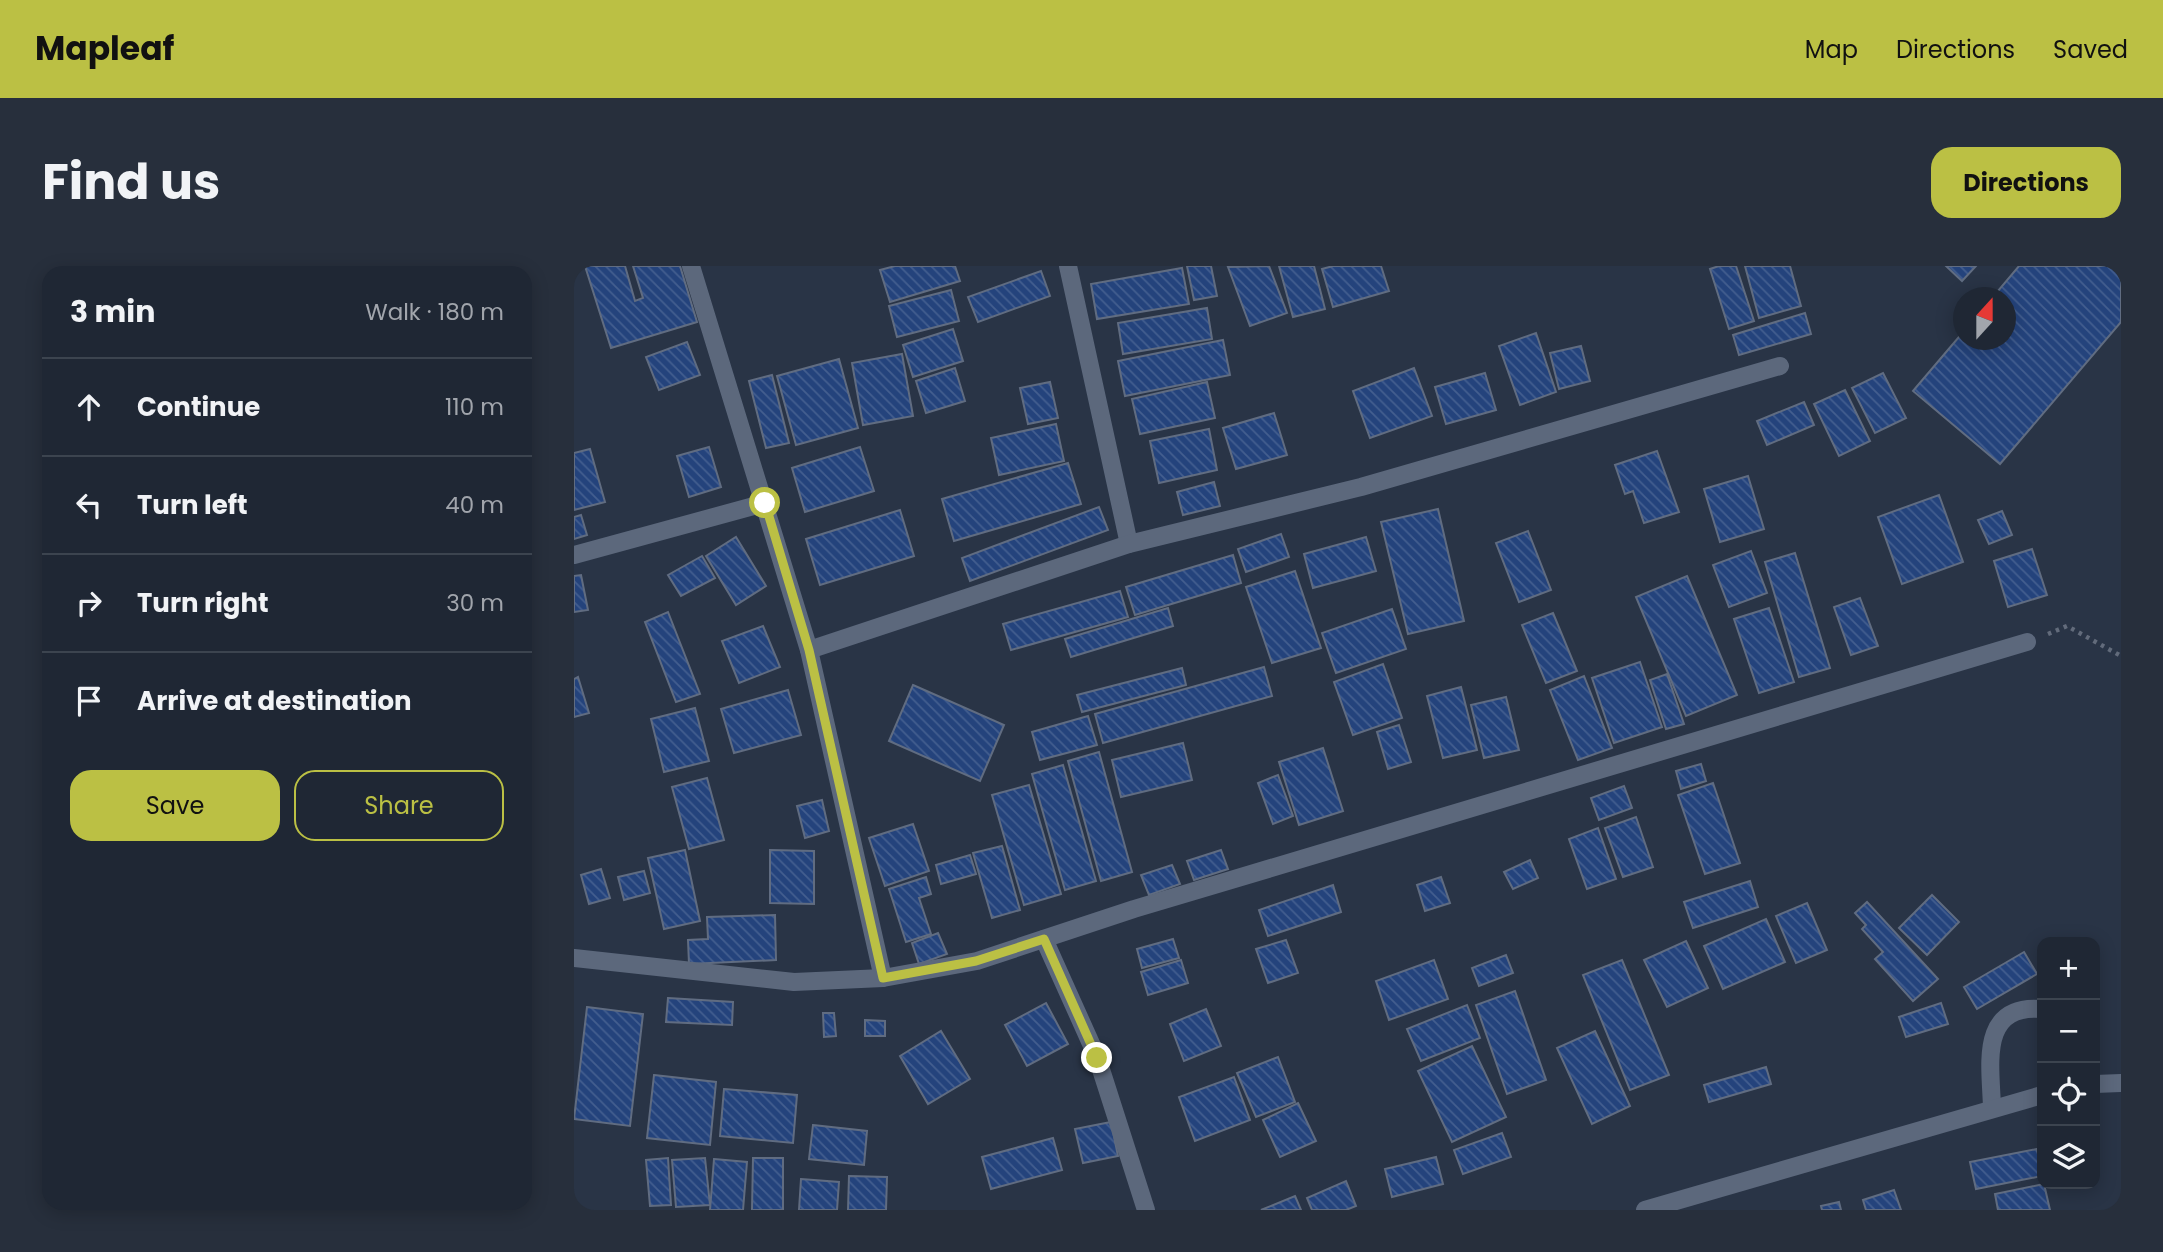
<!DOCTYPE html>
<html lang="en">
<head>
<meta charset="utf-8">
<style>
	:root { --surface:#1f2734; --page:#272f3c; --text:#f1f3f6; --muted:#a1a5ac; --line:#3c444f; --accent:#bbc044 }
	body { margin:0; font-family:Poppins,sans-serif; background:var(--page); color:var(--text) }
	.controls { position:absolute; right:21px; bottom:21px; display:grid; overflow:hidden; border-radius:14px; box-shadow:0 4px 18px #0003 }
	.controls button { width:63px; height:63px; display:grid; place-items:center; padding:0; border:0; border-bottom:2px solid var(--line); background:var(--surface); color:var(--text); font:35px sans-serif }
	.compass { position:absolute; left:1379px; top:21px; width:63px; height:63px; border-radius:50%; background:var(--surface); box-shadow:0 4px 18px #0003; rotate:21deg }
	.stop { position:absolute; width:21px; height:21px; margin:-16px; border:5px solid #bbc044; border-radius:50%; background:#fff }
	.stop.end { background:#bbc044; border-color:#fff; box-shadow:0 2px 7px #0008 }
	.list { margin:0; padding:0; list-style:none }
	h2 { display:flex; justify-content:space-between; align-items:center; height:91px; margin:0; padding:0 28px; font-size:30px }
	h2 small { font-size:23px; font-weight:400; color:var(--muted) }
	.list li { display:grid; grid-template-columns:46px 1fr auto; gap:21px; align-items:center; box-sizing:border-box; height:98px; padding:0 28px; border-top:2px solid var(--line) }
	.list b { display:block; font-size:26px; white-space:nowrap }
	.list em { font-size:23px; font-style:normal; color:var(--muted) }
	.actions { display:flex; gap:14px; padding:21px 28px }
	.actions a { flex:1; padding:16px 0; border:2px solid var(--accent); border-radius:21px; text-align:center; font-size:24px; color:var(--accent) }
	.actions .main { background:var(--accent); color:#111 }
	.icon { flex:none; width:38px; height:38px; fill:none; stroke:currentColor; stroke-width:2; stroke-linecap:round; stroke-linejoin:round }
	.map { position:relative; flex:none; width:1547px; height:944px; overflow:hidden; border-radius:21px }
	header { display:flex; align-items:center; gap:42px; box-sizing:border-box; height:98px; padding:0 35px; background:var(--accent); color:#111 }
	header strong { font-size:33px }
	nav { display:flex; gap:38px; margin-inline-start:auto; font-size:24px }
	.intro { display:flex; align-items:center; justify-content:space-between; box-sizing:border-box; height:168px; padding:0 42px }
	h1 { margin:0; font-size:49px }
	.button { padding:18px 32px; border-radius:21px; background:var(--accent); color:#111; font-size:24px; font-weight:700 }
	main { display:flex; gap:42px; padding:0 42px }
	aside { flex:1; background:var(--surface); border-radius:21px; box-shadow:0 4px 18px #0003 }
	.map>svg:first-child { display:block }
	.building { fill:url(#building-back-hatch); stroke:#606c81; stroke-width:2 }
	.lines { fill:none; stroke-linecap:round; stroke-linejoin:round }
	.path { stroke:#626b7b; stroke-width:4.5; stroke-dasharray:3.5 5; stroke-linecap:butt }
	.minor { stroke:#5c687c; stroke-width:18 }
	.route { stroke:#bbc044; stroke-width:9 }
</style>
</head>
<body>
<header>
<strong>Mapleaf</strong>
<nav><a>Map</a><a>Directions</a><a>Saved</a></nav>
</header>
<div class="intro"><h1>Find us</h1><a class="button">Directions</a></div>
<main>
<aside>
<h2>3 min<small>Walk · 180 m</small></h2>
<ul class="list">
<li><svg class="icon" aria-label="ahead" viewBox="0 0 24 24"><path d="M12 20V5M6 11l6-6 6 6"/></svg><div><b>Continue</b></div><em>110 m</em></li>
<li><svg class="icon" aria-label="left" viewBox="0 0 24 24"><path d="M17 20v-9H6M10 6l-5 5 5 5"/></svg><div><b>Turn left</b></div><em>40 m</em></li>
<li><svg class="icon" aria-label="right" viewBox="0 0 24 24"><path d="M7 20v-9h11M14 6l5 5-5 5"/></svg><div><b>Turn right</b></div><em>30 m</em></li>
<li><svg class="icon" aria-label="arrive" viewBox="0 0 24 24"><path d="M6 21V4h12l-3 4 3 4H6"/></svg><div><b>Arrive at destination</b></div></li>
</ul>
<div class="actions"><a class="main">Save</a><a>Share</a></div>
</aside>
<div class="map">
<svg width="1547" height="944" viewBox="0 0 1547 944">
	<defs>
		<pattern id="building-back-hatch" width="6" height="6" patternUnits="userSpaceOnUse" patternTransform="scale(1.75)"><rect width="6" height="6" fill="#24437c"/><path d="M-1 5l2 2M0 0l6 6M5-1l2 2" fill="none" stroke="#435e8f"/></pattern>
	</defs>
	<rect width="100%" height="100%" fill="#293446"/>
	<g class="building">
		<polygon points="11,0 51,0 61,35 69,32 59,0 106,0 123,56 37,82"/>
		<polygon points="321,0 381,0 386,15 316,36 306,4"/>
		<polygon points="613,0 637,0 643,30 620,34"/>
		<polygon points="695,0 713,47 676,60 654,1"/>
		<polygon points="705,0 740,0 751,43 719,51"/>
		<polygon points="759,0 807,0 815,25 759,41 748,3"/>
		<polygon points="1145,0 1162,0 1180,55 1155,63 1136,3"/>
		<polygon points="1171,0 1216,0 1227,40 1185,52"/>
		<polygon points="1372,0 1402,0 1388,15"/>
		<polygon points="1445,0 1547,0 1547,56 1426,198 1339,125 1390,65 1390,74 1432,74 1432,32 1418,32"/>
		<polygon points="608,2 615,38 523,53 517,18"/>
		<polygon points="467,5 476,30 404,56 394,31"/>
		<polygon points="377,24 385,55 323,71 315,40"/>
		<polygon points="633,42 638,73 549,88 544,57"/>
		<polygon points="1231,47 1237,68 1165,89 1159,69"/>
		<polygon points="379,63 389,95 339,111 329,79"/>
		<polygon points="962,67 982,126 946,139 925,80"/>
		<polygon points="649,74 656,109 551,130 544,95"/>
		<polygon points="113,76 126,109 85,124 72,91"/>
		<polygon points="1007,80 1016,115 985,123 976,87"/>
		<polygon points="328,88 339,150 289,159 278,97"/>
		<polygon points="265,93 284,162 222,179 203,110"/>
		<polygon points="381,102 391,135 352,147 342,115"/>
		<polygon points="840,102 858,150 796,172 779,125"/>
		<polygon points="911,107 922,144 872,158 861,121"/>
		<polygon points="1309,107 1332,152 1301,167 1278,122"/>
		<polygon points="198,109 215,177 192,182 175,115"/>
		<polygon points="476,116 484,152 454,158 446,122"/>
		<polygon points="633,116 641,152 566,168 558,133"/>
		<polygon points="1271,124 1296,175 1265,190 1240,138"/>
		<polygon points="1230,136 1240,159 1193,179 1183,155"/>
		<polygon points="700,147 713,189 662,203 649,162"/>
		<polygon points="482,158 490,195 425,209 417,172"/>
		<polygon points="635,163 643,204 585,217 576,175"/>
		<polygon points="135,181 147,221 115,231 103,190"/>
		<polygon points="286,181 300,225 231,246 218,202"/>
		<polygon points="16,183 31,236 0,244 0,187"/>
		<polygon points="1083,185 1105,246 1070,257 1059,225 1051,228 1041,199"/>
		<polygon points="494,197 507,238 380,275 368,233"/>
		<polygon points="1174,210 1190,263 1146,276 1130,223"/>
		<polygon points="640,216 646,240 609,249 603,226"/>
		<polygon points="1365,229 1389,296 1328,318 1304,251"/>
		<polygon points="525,241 534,264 396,315 388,292"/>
		<polygon points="864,243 890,355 834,368 807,256"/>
		<polygon points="326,244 340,290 246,319 232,273"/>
		<polygon points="1428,245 1438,269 1415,278 1404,254"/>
		<polygon points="7,249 13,269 0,273 0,251"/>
		<polygon points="954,265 977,324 945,336 922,277"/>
		<polygon points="707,268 715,291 672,306 664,283"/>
		<polygon points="162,271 192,320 162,339 132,290"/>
		<polygon points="792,271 802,305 739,322 730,288"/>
		<polygon points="1458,283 1473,329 1434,341 1420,295"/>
		<polygon points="1177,285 1193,327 1155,341 1139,299"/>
		<polygon points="1221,287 1256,402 1225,411 1191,296"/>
		<polygon points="659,289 667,317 561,349 552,321"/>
		<polygon points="128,290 141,312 107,330 94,309"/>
		<polygon points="721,305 747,382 698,397 672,321"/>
		<polygon points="7,309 14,344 0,346 0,310"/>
		<polygon points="1113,310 1163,429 1112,450 1062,331"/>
		<polygon points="546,325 554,351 437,384 429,358"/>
		<polygon points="1286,332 1304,380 1277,389 1260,341"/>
		<polygon points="594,342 599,360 497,391 491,373"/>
		<polygon points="1195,342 1220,416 1185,427 1160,353"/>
		<polygon points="818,343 832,383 762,407 748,367"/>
		<polygon points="94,346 126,428 102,436 71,356"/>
		<polygon points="979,347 1003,405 972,417 948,359"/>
		<polygon points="189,360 206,401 165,417 148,375"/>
		<polygon points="1066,396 1088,461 1040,477 1018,412"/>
		<polygon points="809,398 828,452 779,469 760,416"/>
		<polygon points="690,401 698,430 529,477 521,448"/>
		<polygon points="608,402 612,419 508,446 503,429"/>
		<polygon points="1093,408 1110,458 1092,463 1076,414"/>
		<polygon points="1010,410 1038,482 1004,494 976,424"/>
		<polygon points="4,411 15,447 0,451 0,413"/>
		<polygon points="339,419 430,459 406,515 315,475"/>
		<polygon points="887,421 903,484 869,492 853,430"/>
		<polygon points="214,424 227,469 160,487 147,443"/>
		<polygon points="932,431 945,484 910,492 897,439"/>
		<polygon points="121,442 135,495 90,506 77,453"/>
		<polygon points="514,450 523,479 466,494 458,466"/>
		<polygon points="825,459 837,496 814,503 803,466"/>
		<polygon points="609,477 618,514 547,531 538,494"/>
		<polygon points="749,482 769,545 725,559 705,496"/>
		<polygon points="525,486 558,606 527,615 494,495"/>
		<polygon points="1127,498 1132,515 1107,523 1102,505"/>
		<polygon points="489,499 522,615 491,624 458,508"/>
		<polygon points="704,509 719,550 699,558 684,517"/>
		<polygon points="133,512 150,574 115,583 98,521"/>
		<polygon points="1139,517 1166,597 1131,608 1104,529"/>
		<polygon points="455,519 487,628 450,639 418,529"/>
		<polygon points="1050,520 1058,542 1025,554 1017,532"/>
		<polygon points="248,534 255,565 231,572 223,540"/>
		<polygon points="1062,551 1079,601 1049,611 1031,562"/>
		<polygon points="339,558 355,605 311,620 295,572"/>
		<polygon points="1024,562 1042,613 1013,623 995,573"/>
		<polygon points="428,580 446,644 418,652 399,587"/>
		<polygon points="111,584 126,655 90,663 74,592"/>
		<polygon points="196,584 240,585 240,638 196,637"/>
		<polygon points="647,584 654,603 620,614 613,595"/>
		<polygon points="396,589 402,608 367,618 362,599"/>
		<polygon points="956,594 964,612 939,623 930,606"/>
		<polygon points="598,599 606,618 575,629 567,609"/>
		<polygon points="27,603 36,632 15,638 7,609"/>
		<polygon points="70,605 76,627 50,634 44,611"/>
		<polygon points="352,611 357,628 345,632 357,668 332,676 315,623"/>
		<polygon points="867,611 876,637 851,645 843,619"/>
		<polygon points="1176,615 1184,641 1119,662 1110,636"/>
		<polygon points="759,619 767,646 694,670 685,644"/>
		<polygon points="1358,629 1385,656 1353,689 1325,662"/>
		<polygon points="1293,636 1364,713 1339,735 1301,693 1309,686 1288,663 1292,659 1281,647"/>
		<polygon points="1233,637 1253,684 1222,697 1202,650"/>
		<polygon points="201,649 202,694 115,698 114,674 134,673 133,651"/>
		<polygon points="1192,653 1211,696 1149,723 1130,680"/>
		<polygon points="364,667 373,688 345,698 338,677"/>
		<polygon points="599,673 605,692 568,702 563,683"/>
		<polygon points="712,674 724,707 694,717 682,683"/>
		<polygon points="1112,675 1134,722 1093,741 1070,694"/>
		<polygon points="1450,686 1463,708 1403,743 1390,721"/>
		<polygon points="932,689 939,707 905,720 898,702"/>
		<polygon points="607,694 614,717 574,729 567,706"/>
		<polygon points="860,694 874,733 815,754 802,715"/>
		<polygon points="1048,694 1095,809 1056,824 1009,709"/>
		<polygon points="941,725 972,814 933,828 902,739"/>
		<polygon points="94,732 159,736 158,759 92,756"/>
		<polygon points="472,737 494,778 453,800 431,759"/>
		<polygon points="1367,737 1374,758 1332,771 1325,751"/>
		<polygon points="893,739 906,772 847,795 833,763"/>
		<polygon points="13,741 69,748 56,860 0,853"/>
		<polygon points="632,743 647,780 610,795 596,758"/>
		<polygon points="249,747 260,747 262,770 250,771"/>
		<polygon points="291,754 311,755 311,770 291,770"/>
		<polygon points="367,765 396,813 354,838 326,790"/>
		<polygon points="1021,765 1056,840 1018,858 983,782"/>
		<polygon points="898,780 932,851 878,876 844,805"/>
		<polygon points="704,791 721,836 682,851 663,807"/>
		<polygon points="1192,801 1197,818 1135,836 1130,819"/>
		<polygon points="80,809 142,816 136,879 73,872"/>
		<polygon points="660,811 676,854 621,875 605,831"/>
		<polygon points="150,823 223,829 219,877 146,870"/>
		<polygon points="724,837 742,875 706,891 689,854"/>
		<polygon points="537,856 544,890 509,897 501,863"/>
		<polygon points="239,859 293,865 290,899 235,893"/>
		<polygon points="928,867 937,891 889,908 880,884"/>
		<polygon points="479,872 488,904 417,923 408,891"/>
		<polygon points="1463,883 1468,910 1402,923 1396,896"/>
		<polygon points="862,891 869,918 818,931 811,903"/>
		<polygon points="94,892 97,939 76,940 72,894"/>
		<polygon points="131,892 136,939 102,941 98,894"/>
		<polygon points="179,892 209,892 209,944 178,944"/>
		<polygon points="140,893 173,896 169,944 136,944"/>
		<polygon points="275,910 313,911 312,944 274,944"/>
		<polygon points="227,913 265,916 263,944 225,944"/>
		<polygon points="772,915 782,940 772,944 738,944 733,932"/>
		<polygon points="1470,918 1476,944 1424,944 1421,928"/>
		<polygon points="1320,924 1327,944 1292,944 1289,934"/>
		<polygon points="721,930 727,944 687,944"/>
		<polygon points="1265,936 1267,944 1248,944 1247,940"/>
	</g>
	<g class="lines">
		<polyline class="path" points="1474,368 1493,360 1547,390"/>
		<g class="minor">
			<polyline points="117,0 235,384 309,712"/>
			<polyline points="494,0 555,278"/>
			<polyline points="0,289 191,237"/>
			<polyline points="235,384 555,278 787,221 1206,100"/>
			<polyline points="470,673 523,791 572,944"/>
			<polyline points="0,692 220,716 309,712 403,695 560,643 1453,376"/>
			<polyline points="1521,818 1547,817"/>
			<path d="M1418,842C1417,800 1404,738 1468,743"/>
			<polyline points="1071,944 1468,829"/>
		</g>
	</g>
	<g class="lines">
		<polyline class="route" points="191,237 235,384 309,712 402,695 470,673 523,792"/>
	</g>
</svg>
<div class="controls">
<button>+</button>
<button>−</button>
<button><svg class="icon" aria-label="locate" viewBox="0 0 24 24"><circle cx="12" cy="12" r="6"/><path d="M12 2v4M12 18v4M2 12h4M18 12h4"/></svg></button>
<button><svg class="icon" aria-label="layers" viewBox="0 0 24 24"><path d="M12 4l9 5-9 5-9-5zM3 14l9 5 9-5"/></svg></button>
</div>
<svg class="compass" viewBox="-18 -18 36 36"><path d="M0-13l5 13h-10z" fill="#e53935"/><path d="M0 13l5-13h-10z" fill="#a1a5ac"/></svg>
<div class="stop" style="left:191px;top:237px"></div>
<div class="stop end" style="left:523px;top:792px"></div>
</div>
</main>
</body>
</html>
